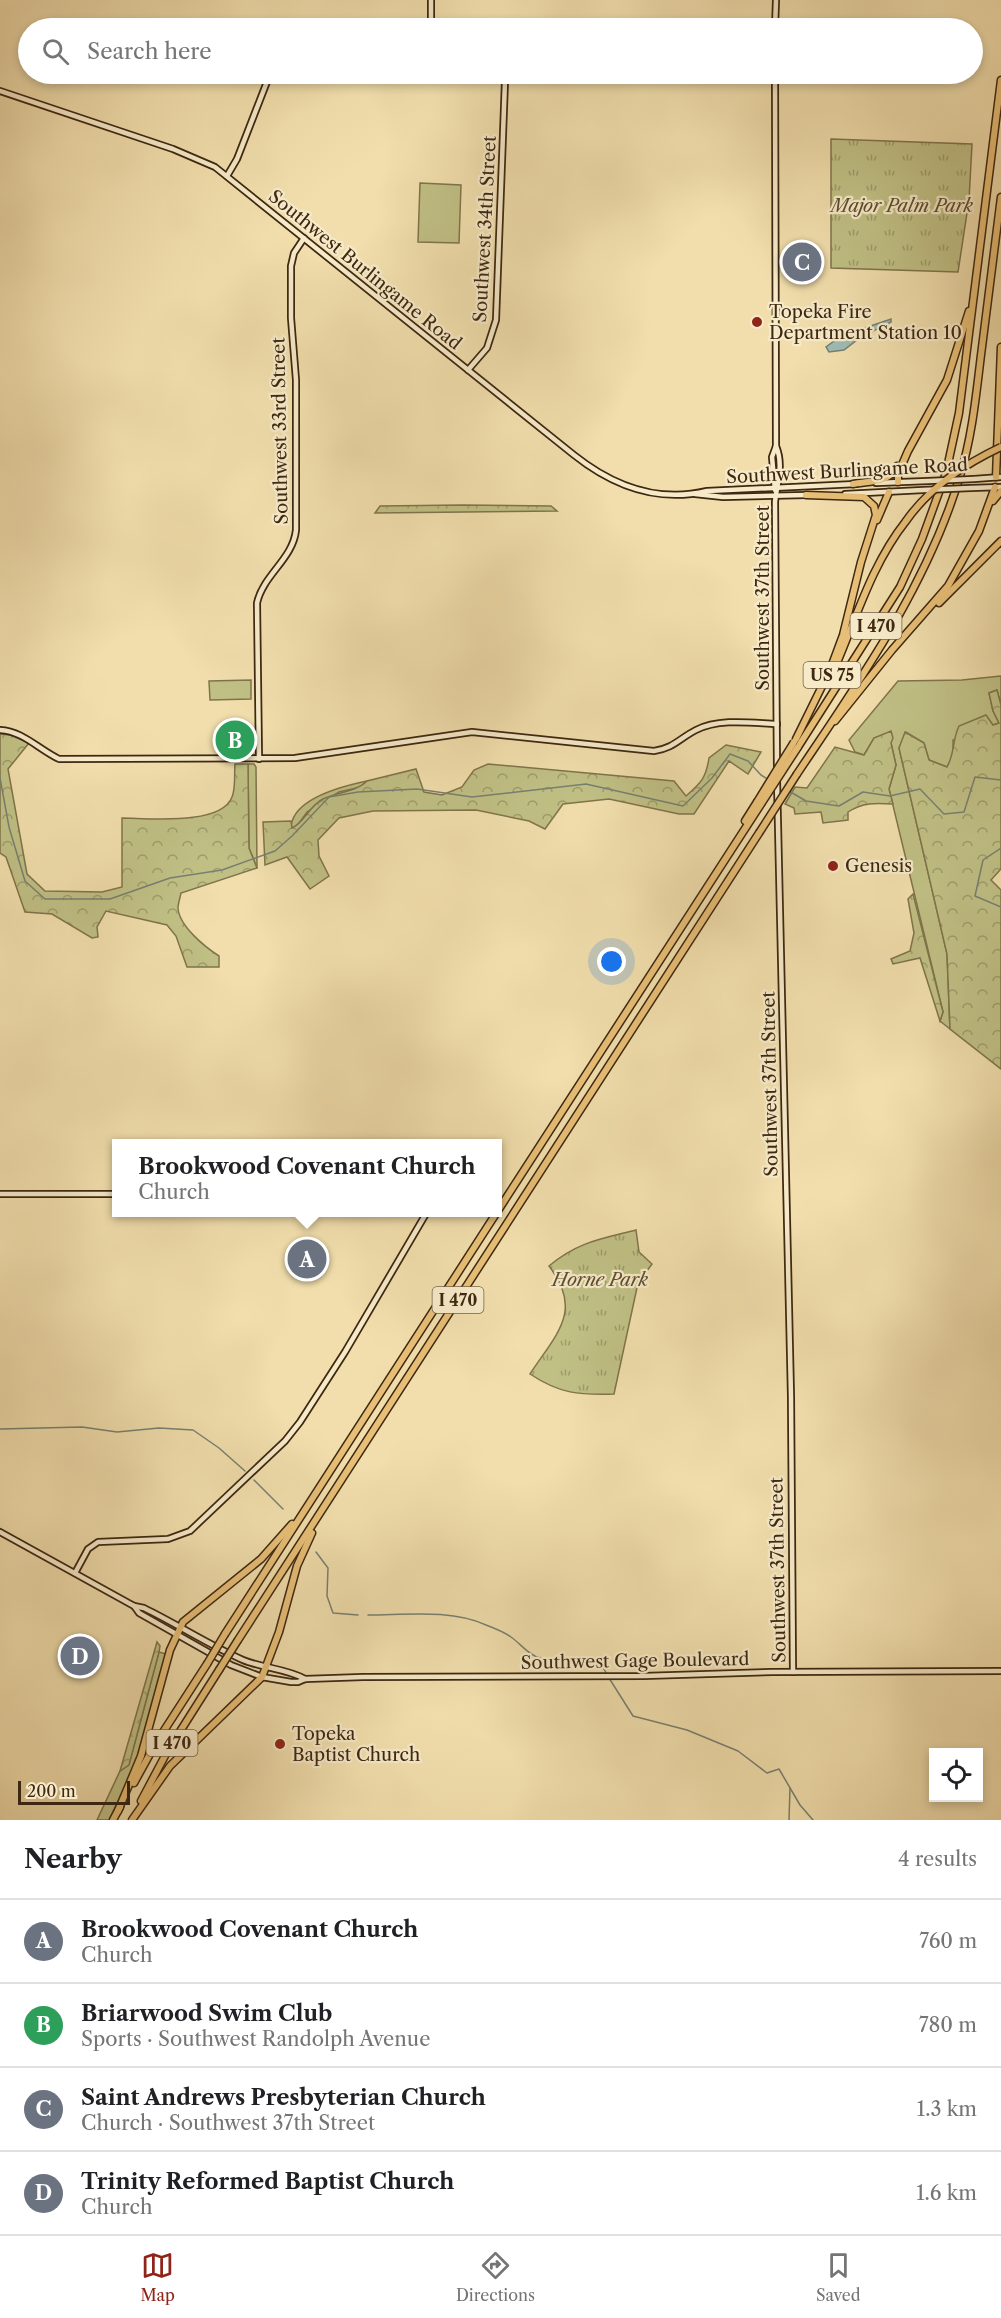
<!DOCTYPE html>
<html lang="en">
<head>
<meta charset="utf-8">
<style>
	:root { --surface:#fff; --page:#f2f2f2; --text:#202124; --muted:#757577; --line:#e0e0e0; --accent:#8f2418 }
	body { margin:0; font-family:"Libre Caslon Text",serif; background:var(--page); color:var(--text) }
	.controls { position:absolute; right:18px; bottom:18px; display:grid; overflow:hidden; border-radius:0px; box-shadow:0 3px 9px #0003 }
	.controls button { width:54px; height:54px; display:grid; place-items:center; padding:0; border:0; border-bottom:2px solid var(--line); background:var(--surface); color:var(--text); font:30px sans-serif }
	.scale { position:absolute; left:18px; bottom:15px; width:112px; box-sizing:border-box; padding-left:6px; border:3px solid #3e2811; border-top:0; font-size:16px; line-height:21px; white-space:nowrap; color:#3e2811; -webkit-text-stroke:4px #f6eac9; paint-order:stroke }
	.you { position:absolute; left:612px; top:962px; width:21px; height:21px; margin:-15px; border:4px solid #fff; border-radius:50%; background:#1a73e8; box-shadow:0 0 0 9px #1a73e833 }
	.badge { display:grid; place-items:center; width:39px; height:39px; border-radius:50%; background:var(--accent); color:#fff; font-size:20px; font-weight:700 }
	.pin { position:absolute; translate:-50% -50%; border:3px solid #fff; box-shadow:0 2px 6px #0006 }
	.popup { position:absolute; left:112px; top:1139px; width:390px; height:78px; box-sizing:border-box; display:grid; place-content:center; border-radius:0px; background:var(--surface); filter:drop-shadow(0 2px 4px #0005); font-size:20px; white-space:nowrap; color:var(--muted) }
	.popup b { font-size:22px; color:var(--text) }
	.popup::after { content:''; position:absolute; left:50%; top:100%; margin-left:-12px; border:12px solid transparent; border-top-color:var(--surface) }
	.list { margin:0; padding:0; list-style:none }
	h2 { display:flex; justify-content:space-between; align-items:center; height:78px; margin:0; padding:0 24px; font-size:26px }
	h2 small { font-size:20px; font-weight:400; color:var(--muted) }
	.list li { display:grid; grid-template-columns:39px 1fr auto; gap:18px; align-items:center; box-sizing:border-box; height:84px; padding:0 24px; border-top:2px solid var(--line) }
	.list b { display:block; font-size:22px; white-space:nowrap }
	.list p { margin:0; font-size:20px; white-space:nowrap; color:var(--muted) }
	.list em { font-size:20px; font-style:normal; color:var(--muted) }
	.icon { flex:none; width:33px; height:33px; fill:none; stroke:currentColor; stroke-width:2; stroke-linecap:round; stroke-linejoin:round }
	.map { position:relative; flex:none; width:1001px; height:1820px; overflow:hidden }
	.search { position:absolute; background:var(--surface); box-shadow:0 3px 9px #0003; left:18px; right:18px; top:18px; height:66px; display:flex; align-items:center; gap:15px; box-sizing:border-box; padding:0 21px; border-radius:33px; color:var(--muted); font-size:22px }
	.sheet { height:414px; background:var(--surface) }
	nav { display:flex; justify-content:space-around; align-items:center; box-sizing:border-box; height:84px; border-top:2px solid var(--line); background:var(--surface); font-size:16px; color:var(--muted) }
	nav a { display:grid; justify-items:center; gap:3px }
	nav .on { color:var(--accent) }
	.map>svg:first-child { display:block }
	.grass { fill:#c0c085; stroke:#7f744b; stroke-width:1.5 }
	.forest { fill:url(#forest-crowns); stroke:#7f744b; stroke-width:1.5 }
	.park { fill:url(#park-tufts); stroke:#7f744b; stroke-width:1.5 }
	.water { fill:#9dbbb2; stroke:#778072; stroke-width:1.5 }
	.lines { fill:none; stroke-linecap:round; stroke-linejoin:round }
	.stream { stroke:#778072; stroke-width:1.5 }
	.secondary-casing { stroke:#3e2811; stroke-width:8 }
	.highway-casing { stroke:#3e2811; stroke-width:9 }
	.secondary { stroke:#f6eac9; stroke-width:4.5 }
	.highway { stroke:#e8bf76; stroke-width:6 }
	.secondary-bridge-casing { stroke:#3e2811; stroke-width:8; stroke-linecap:butt }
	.highway-bridge-casing { stroke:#3e2811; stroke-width:9; stroke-linecap:butt }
	.secondary-bridge { stroke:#f6eac9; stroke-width:4.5 }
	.highway-bridge { stroke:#e8bf76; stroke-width:6 }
	.poi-dot { fill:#8f2418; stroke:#f6eac9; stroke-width:2 }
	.labels { text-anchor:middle; stroke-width:4.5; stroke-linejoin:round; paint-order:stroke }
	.shield { fill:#f6eac9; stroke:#756248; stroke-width:1.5 }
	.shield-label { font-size:16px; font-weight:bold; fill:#3e2811 }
	.park-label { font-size:18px; font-style:italic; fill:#5e4e2e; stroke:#f6eac9 }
	.street-label { font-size:18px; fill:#3e2811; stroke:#f6eac9 }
	.poi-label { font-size:18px; fill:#3e2811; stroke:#f6eac9; text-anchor:start }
</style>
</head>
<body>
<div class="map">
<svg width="1001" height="1820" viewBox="0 0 1001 1820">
	<defs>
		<pattern id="forest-crowns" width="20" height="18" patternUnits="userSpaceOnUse" patternTransform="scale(1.5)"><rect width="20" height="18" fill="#c0c085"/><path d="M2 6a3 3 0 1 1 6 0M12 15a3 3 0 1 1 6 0" fill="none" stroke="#9d9c6b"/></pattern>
		<pattern id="park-tufts" width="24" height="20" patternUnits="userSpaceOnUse" patternTransform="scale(1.5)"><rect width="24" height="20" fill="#c0c085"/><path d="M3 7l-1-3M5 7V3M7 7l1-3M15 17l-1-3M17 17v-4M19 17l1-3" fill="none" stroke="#9d9c6b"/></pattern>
	</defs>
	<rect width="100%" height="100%" fill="#f1deac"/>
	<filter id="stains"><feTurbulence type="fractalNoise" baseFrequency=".00333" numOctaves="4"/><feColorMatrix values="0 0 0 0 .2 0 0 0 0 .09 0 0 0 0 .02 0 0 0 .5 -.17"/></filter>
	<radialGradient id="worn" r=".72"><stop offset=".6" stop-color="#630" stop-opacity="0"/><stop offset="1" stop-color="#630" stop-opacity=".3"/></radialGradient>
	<g class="grass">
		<polygon points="420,183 461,185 459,243 418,242"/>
		<polygon points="1001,676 1001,705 997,690 989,693 993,711 999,723 953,740 953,757 947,767 929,760 924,743 906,732 899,748 947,954 950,1029 940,1021 943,1012 889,789 896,765 891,743 891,732 874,738 864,755 855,752 849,740 898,681 962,680"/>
		<polygon points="251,680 251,699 210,700 209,681"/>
		<polygon points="248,764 254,764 256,767 257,868 249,848"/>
		<path d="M367,781L361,787L339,792L307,812L297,826L291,828C292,798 343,786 367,781Z"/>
		<polygon points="159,1652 166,1654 138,1758 109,1820 97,1820 120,1771 129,1764"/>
	</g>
	<g class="forest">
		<polygon points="462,505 551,506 557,511 375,513 380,506"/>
		<path d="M997,690L1001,705V869L991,880L1001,890V1069L950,1029L947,954L899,748L905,732L924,743L929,760L947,767C955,753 952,741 959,726L986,715L993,725L999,723L993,711L989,693Z"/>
		<path d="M891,731L893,738L891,743L896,765L889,789L893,804C876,803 863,802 848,812V820L823,823L821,812L795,814L794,808L785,804L795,787L807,788L835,747L864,755L874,738Z"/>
		<path d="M0,734L10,735L29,743L8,769L27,874L45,891L102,892L122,887V818C148,818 221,826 232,797C236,788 234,773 235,764H248L249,848L257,868L181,893C180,898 178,904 178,908C179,926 205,947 219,956V967H187L176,936L167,925L106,911L97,927L98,937L92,938L52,914L25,912L6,857L0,853Z"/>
		<path d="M726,745L761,752L748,774L729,761L694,814H679L609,799L563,804L545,829L529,821L476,810L373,811L339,818L318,840L319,856L329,876L310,889L287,857L265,865L263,822L291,821L292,828C304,823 310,805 323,799C337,792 356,792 367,781L416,769L424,792L442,795L462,787L474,770L488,764L674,781L686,796C701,783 706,778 709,758Z"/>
		<polygon points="913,894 943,1012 940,1021 920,958 893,964 891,959 910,951 914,933 908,899"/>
		<polygon points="157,1642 160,1646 159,1652 129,1765 120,1771"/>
	</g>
	<g class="park">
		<polygon points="831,139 972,144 969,200 958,272 831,268"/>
		<path d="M636,1230L639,1252L652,1264L638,1283L614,1394C579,1395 560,1394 530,1374C556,1334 584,1311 549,1266C577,1242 601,1239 636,1230Z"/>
	</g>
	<polygon class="water" points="891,319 891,322 861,337 844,350 829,352 826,347 841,336"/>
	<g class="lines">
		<g class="stream">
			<polyline points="0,778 9,827 25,881 45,899 110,899 170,878 222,870 275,851 292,836 329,797 358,792 417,789 472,797 586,784 683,806 712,778 730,754 748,761 761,775 769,780"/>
			<polyline points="789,791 806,801 839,806 863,792 890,796 920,789 944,814 964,812 975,777 1001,780"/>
			<polyline points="1001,848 983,860 975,896 1001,907"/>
			<polyline points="0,1429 82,1427 117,1432 159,1428 193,1430 219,1448 245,1471"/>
			<polyline points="254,1480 283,1509"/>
			<polyline points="316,1552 328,1568 327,1596 333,1613 358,1615"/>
			<path d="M368,1615C405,1615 451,1609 486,1625C494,1628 504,1632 511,1637C520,1643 529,1656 540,1658C563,1662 594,1648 607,1674"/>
			<polyline points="609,1678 633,1716 687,1730 738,1751 767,1773 779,1769 800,1805 813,1820"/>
			<polyline points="789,1820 790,1788"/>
		</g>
		<g class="secondary-casing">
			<g id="secondary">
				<polyline points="431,28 431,0"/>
				<polyline points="775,28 776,0"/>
				<path d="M0,91L173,149L215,167L574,455C613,486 657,503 707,491L856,484"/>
				<polyline points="227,176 237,159 270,74"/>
				<polyline points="468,370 487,348 496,320 505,81"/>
				<path d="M776,446C784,465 777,483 775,502L777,769"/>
				<polyline points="974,479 1001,477"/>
				<polyline points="876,483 928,481"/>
				<polyline points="971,488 1001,487"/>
				<polyline points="775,490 772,457 776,446 775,74"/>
				<polyline points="695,494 723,497 807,495"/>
				<polyline points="845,494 923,490"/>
				<path d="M0,730C23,731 38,749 59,759L295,758L472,732L654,751C674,748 680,738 696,730C720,718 752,723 777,724"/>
				<path d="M259,759L257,603C263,575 293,559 296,530V380L291,318V266L294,253L304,238"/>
				<polyline points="777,781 791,1396 793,1672"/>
				<polyline points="0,1194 116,1194"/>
				<path d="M0,1532L134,1606L144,1608C177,1624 209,1645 243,1660C262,1668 288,1669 305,1679"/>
				<polyline points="75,1573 88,1549 98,1542 168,1539 190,1531 285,1441 300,1422 345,1352 427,1212"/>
				<polyline points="134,1606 139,1613 231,1665 262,1677 291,1682 298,1682 305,1679 363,1677 644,1676 772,1672 1001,1671"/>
			</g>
		</g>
		<g class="highway-casing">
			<g id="highway">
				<polyline points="996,477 1001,347"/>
				<polyline points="898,482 898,474 908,451 947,380 969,311"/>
				<path d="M853,484C869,481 890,483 897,466"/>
				<polyline points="993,501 1001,491"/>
				<polyline points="877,520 889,492"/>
				<polyline points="939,603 1001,541"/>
				<path d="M836,665C857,616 872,564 906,521"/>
				<polyline points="835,721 892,650 948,586 979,531 995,487"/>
				<polyline points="796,739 830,670 843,635 861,562 876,515 874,506 864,497 806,495"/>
				<polyline points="798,747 900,587 922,539 946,473 959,413 1001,80"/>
				<path d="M797,774C860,680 927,586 960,476C972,437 976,396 981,355C988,303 994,250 1001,197"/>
				<polyline points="745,821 757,802"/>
				<polyline points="497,1212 761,804"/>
				<polyline points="225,1634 497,1212"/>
				<polyline points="238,1640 759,833"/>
				<polyline points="134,1783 156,1743 207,1664"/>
				<polyline points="141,1801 167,1752 219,1670"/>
				<polyline points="118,1811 141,1756 170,1650 183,1622 261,1559 292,1524"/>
				<polyline points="113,1820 120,1807"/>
				<polyline points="132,1820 170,1766 262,1677 279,1632 297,1566 312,1533"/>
			</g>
		</g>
		<use href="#secondary" class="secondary"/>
		<use href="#highway" class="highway"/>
		<g class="secondary-bridge-casing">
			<g id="secondary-bridge">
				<polyline points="928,481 974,479"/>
				<polyline points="923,490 971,488"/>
			</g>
		</g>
		<g class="highway-bridge-casing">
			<g id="highway-bridge">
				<path d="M906,521C929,488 965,464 1001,447"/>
				<polyline points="757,802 794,742"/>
				<polyline points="761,804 798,747"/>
				<polyline points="759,833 797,774"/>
				<polyline points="207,1664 225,1634"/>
				<polyline points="219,1670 238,1640"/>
			</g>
		</g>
		<use href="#secondary-bridge" class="secondary-bridge"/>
		<use href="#highway-bridge" class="highway-bridge"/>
	</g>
	<g class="poi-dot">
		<circle cx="757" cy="322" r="6"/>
		<circle cx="833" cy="866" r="6"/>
		<circle cx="280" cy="1744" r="6"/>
	</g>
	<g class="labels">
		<g class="shield">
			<rect x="850.5" y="613" width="51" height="26" rx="4.5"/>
			<rect x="803.5" y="662" width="57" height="26" rx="4.5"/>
			<rect x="432.5" y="1287" width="51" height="26" rx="4.5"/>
			<rect x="146.5" y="1730" width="51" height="26" rx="4.5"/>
		</g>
		<g class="shield-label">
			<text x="876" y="632">I 470</text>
			<text x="832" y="681">US 75</text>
			<text x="458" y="1306">I 470</text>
			<text x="172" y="1749">I 470</text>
		</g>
		<g class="park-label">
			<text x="902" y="212">Major Palm Park</text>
			<text x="600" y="1286">Horne Park</text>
		</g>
		<g class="street-label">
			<text transform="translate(485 229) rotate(-87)" y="6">Southwest 34th Street</text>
			<text transform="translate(365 270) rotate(39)" y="6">Southwest Burlingame Road</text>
			<text transform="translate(280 431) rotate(-91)" y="6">Southwest 33rd Street</text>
			<text transform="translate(847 471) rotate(-3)" y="6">Southwest Burlingame Road</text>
			<text transform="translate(763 598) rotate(-90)" y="6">Southwest 37th Street</text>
			<text transform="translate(770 1084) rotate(-91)" y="6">Southwest 37th Street</text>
			<text transform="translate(778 1570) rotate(-91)" y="6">Southwest 37th Street</text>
			<text transform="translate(635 1661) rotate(-1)" y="6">Southwest Gage Boulevard</text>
		</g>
		<g class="poi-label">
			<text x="769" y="318">Topeka Fire<tspan x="769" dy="21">Department Station 10</tspan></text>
			<text x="845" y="872">Genesis</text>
			<text x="292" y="1740">Topeka<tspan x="292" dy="21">Baptist Church</tspan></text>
		</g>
	</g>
	<rect width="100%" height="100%" filter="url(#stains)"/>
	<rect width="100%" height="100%" fill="url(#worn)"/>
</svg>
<div class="controls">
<button><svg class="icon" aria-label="locate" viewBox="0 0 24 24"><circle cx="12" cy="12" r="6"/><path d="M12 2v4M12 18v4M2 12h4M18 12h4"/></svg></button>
</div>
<div class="scale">200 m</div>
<div class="you"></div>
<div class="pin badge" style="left:307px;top:1259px;background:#6b7280">A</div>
<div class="popup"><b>Brookwood Covenant Church</b>Church</div>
<div class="pin badge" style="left:235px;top:740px;background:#2e9e5b">B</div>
<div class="pin badge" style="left:802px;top:262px;background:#6b7280">C</div>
<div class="pin badge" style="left:80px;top:1656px;background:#6b7280">D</div>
<div class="search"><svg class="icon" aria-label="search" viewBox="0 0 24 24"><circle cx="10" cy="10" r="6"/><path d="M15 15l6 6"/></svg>Search here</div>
</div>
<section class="sheet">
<h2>Nearby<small>4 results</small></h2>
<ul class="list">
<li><span class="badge" style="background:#6b7280">A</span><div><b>Brookwood Covenant Church</b><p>Church</p></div><em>760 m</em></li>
<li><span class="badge" style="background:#2e9e5b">B</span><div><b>Briarwood Swim Club</b><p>Sports · Southwest Randolph Avenue</p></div><em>780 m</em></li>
<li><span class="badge" style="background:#6b7280">C</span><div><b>Saint Andrews Presbyterian Church</b><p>Church · Southwest 37th Street</p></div><em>1.3 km</em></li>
<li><span class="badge" style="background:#6b7280">D</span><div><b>Trinity Reformed Baptist Church</b><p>Church</p></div><em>1.6 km</em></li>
</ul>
</section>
<nav>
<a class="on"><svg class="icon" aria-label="map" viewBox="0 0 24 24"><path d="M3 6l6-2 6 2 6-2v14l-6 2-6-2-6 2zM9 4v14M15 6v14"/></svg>Map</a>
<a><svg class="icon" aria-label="directions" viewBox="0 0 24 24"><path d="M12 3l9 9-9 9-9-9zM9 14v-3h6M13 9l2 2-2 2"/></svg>Directions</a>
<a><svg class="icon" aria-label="saved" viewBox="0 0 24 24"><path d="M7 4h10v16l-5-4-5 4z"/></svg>Saved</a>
</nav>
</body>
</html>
